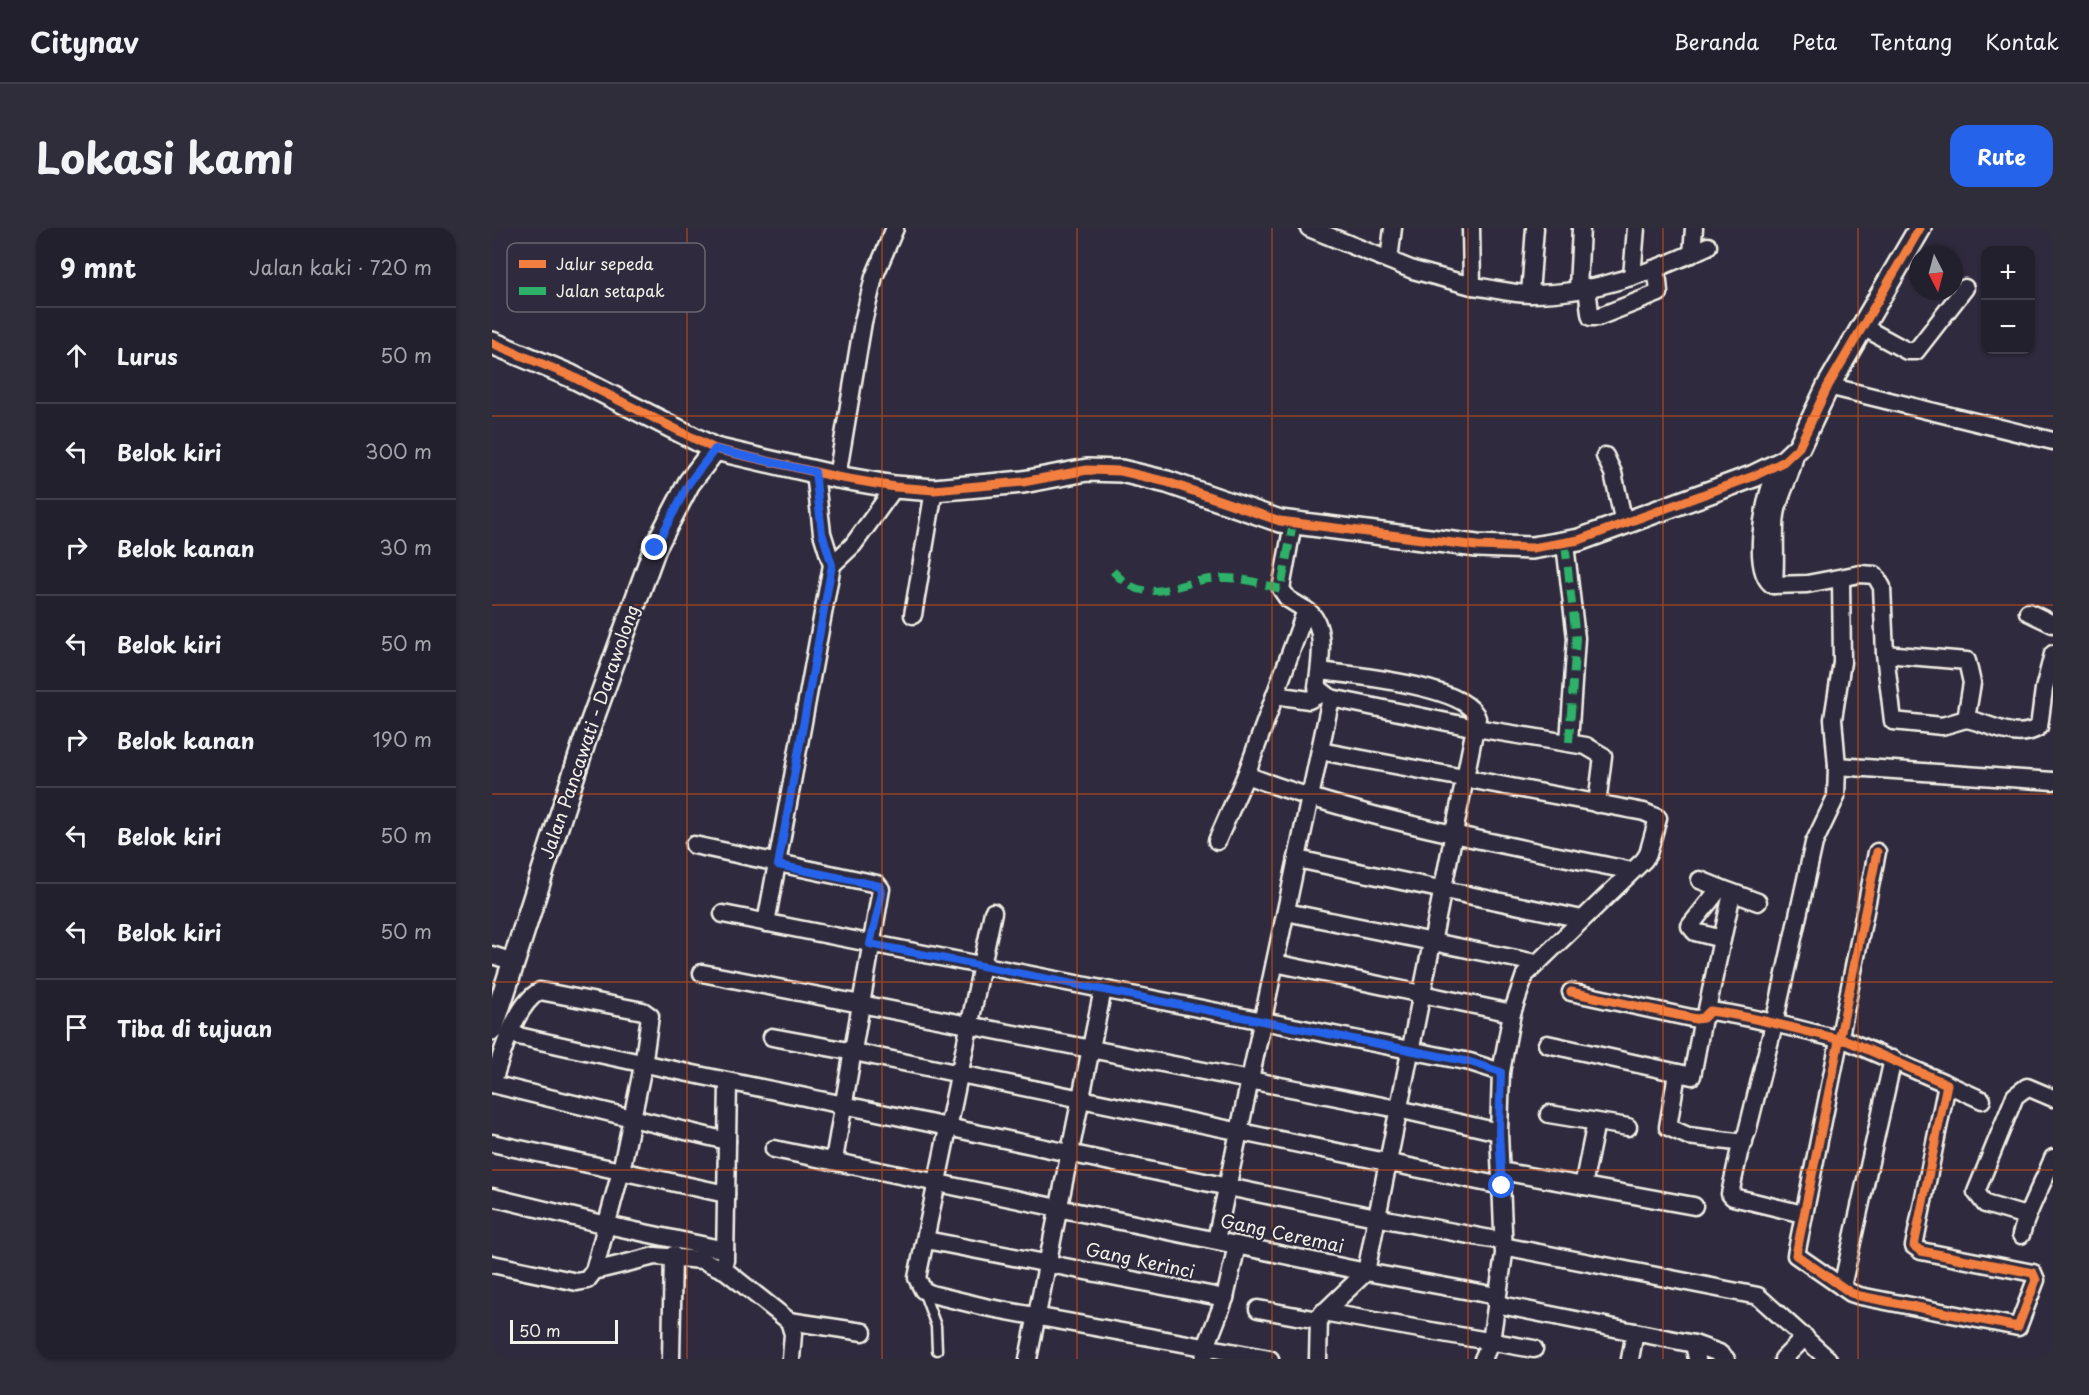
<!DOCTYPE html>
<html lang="id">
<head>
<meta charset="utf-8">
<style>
	:root { --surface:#23202e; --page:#2f2d3a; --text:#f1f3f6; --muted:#a3a3aa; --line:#403e4a; --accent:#2563eb }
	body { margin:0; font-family:"Playpen Sans",sans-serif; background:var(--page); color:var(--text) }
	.controls { position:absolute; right:18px; top:18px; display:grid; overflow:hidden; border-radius:12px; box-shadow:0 2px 4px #0004 }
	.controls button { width:54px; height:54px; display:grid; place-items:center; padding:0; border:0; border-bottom:2px solid var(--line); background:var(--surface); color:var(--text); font:30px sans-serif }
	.compass { position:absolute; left:1417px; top:18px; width:54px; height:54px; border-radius:50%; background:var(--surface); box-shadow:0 2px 4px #0004; rotate:174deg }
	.scale { position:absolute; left:18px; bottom:15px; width:108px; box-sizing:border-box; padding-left:6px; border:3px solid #f4f1e8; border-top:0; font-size:16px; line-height:21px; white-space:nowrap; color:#f4f1e8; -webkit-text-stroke:4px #2f2a3d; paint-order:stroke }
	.stop { position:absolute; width:18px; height:18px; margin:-14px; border:4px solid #2563eb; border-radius:50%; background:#fff }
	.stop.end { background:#2563eb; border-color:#fff; box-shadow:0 2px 6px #0008 }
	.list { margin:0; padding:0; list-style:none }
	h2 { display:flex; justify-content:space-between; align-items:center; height:78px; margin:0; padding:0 24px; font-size:26px }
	h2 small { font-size:20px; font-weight:400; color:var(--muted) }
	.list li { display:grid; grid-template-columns:39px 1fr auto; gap:18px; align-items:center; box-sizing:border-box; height:96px; padding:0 24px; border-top:2px solid var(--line) }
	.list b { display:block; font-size:22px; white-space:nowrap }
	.list em { font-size:20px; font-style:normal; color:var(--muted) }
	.icon { flex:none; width:33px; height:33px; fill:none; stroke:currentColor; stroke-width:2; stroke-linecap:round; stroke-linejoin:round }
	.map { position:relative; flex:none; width:1561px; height:1131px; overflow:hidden; border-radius:18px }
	header { display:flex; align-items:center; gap:36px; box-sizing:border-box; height:84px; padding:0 30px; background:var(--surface); border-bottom:2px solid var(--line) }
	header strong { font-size:28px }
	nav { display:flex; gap:33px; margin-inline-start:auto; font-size:21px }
	.intro { display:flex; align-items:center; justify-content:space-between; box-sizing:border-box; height:144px; padding:0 36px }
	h1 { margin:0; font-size:42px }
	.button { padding:15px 27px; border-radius:18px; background:var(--accent); color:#fff; font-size:21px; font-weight:700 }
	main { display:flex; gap:36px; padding:0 36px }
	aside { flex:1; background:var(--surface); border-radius:18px; box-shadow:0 2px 4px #0004 }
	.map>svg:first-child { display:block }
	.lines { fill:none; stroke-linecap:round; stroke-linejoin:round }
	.service-casing { stroke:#f4f1e8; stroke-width:13 }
	.minor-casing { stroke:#f4f1e8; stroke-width:21 }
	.tertiary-casing { stroke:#f4f1e8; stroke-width:26 }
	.service { stroke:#2f2a3d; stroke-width:8 }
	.minor { stroke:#2f2a3d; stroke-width:16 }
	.tertiary { stroke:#2f2a3d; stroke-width:21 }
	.quiet { stroke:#2db169; stroke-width:8; stroke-dasharray:15 8; stroke-linecap:butt }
	.cycleway-casing { stroke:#2f2a3d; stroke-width:13 }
	.cycleway { stroke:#f27e40; stroke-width:9 }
	.route { stroke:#2563eb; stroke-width:8 }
	.grid { fill:none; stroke:#e8590c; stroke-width:1.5; stroke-opacity:0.55 }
	.labels { text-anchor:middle; stroke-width:4.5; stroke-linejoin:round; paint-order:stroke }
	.street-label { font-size:18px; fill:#f4f1e8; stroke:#2f2a3d }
	.key { fill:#2f2a3d; stroke:#6a6670; stroke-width:1.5 }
	.key-label { font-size:16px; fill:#f4f1e8 }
</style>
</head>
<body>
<header>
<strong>Citynav</strong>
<nav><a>Beranda</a><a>Peta</a><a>Tentang</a><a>Kontak</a></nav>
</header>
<div class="intro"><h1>Lokasi kami</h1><a class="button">Rute</a></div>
<main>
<aside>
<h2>9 mnt<small>Jalan kaki · 720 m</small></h2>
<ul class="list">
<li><svg class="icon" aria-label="ahead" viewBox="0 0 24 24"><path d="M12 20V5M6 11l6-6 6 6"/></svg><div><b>Lurus</b></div><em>50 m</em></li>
<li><svg class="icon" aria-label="left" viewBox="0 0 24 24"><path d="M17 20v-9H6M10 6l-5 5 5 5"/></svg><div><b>Belok kiri</b></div><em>300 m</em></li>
<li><svg class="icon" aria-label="right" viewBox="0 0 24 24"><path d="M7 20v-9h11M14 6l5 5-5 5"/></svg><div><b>Belok kanan</b></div><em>30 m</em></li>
<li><svg class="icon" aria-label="left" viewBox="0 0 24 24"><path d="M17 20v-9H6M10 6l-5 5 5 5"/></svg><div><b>Belok kiri</b></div><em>50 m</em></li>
<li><svg class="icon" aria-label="right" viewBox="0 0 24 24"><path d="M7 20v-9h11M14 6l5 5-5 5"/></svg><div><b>Belok kanan</b></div><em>190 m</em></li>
<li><svg class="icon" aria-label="left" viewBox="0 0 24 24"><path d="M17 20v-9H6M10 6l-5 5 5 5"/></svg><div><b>Belok kiri</b></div><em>50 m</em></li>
<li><svg class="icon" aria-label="left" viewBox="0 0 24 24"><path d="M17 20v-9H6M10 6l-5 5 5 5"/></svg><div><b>Belok kiri</b></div><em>50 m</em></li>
<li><svg class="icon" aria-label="arrive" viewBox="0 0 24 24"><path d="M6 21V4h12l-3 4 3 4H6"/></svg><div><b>Tiba di tujuan</b></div></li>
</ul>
</aside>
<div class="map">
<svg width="1561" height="1131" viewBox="0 0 1561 1131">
	<rect width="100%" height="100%" fill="#2f2a3d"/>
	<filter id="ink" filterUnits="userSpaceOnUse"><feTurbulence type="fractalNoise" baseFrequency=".0167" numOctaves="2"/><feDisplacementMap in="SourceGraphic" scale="12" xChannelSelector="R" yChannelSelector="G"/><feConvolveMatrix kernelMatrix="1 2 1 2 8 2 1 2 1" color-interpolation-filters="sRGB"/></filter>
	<g filter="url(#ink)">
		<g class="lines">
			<g class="service-casing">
				<polyline id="service" points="431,1063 444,1098 445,1122"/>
			</g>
			<g class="minor-casing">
				<g id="minor">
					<polyline points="817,0 921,42 980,58"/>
					<path d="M979,0L980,58C999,60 1020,66 1039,66C1101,66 1161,44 1216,18"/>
					<polyline points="1200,26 1202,0"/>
					<polyline points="897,32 901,0"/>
					<polyline points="1140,49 1144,0"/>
					<polyline points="1095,59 1098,85 1099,89 1106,89 1167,65 1166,53 1161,41"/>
					<polyline points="1086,60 1089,0"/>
					<polyline points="1038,66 1043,0"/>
					<polyline points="1371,99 1415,123 1424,123 1473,60"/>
					<polyline points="1336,158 1561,213"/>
					<polyline points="1113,228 1121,245 1132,295"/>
					<path d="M1291,234C1287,241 1282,247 1280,255C1272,275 1259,344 1281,357C1285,348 1281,303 1284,287C1287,264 1301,247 1303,224"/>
					<polyline points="345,249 371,94 382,49 403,0"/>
					<polyline points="801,295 789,361 796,371 814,382"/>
					<polyline points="1073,316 1084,410 1077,514"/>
					<polyline points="340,337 361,317 403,259"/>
					<path d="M1281,357L1315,356L1368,346L1383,347L1390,359L1393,426L1475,433L1480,455L1474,491C1498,495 1523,514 1547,499L1552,461L1561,426"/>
					<polyline points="1536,384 1561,396"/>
					<polyline points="421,387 442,262"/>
					<polyline points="1393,426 1401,493 1450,498 1474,491"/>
					<polyline points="783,467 817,472 830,465"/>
					<polyline points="828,523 1152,584 1166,590 1156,626 1152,632 1033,747 1020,785 1009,844"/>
					<polyline points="1345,538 1561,553"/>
					<path d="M754,547C878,594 1010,616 1140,643"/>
					<path d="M725,613L754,547L814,382C836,395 828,438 825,459L839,470L984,500L1094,518L1111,528L1105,576"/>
					<polyline points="202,617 385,656 389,661 342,932"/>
					<polyline points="805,631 1090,691"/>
					<polyline points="1208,652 1228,660"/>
					<polyline points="501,684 425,1050 431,1062 439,1066 493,1079 778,1131"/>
					<polyline points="794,684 1044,735"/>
					<polyline points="231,686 978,834 1009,844 1007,904 1012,1026 999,1113 991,1131"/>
					<polyline points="274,695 340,337 330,305 323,245"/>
					<polyline points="1230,711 1203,704 1198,698 1228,660 1266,674"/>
					<polyline points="0,727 22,734"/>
					<polyline points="783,735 1020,785"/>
					<polyline points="210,745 906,881 1007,904"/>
					<path d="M1079,764L1204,791L1211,790L1218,783C1260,788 1304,801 1346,811L1356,813L1455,856L1422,1018L1429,1023L1541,1045L1544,1052L1526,1099L1368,1068L1359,1065L1304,1027L1385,624"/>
					<polyline points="1214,786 1240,665"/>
					<path d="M18,806C129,832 240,854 352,877C571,923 790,973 1010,1013"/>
					<polyline points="280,809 362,824 1010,958"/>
					<polyline points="1055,816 1200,848 1211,790"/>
					<polyline points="1185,845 1176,899 1196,908 1252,915"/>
					<path d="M0,856C9,830 22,777 48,763L151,783L158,788L151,838L129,943L102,1043"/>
					<polyline points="0,856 235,913"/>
					<polyline points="1455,856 1490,872"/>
					<polyline points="1057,886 1136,899"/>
					<polyline points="0,915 234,966"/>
					<polyline points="282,921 874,1044 1005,1068"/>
					<polyline points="1009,943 1202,978"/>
					<polyline points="1091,958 1104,894"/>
					<polyline points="0,969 115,997 233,1022"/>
					<polyline points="1311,986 1241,969 1238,966 1247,925 1255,904 1282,796 1322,615 1344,569 1345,538 1341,491 1350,434 1349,351"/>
					<polyline points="1534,988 1493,976 1484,964 1523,868 1535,859 1561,870"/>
					<path d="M1529,1007C1536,980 1551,956 1561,930"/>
					<polyline points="434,1012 733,1070"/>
					<polyline points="724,1012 839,470"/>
					<polyline points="1011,1018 1266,1068 1336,1131"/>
					<polyline points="233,1033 236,855"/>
					<polyline points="0,1036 85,1054 95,1052 102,1043 163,1028 210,1032 234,1043 297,1093 301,1106 299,1131"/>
					<polyline points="1350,1059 1401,831"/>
					<polyline points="1004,1076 1202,1116"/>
					<polyline points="766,1081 826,1092"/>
					<polyline points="831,1084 1042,1121"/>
					<polyline points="297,1093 371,1104"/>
					<polyline points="179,1131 181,1027"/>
					<polyline points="536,1131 611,761"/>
					<polyline points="712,1131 714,1119 733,1070 745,1017"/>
					<path d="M826,1131L827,1089L874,1044L985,490C976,458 860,447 828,443"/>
					<polyline points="1138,1131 1143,1104"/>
					<polyline points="1205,1131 1202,1116 1227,1125 1234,1131"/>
					<polyline points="1291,1131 1313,1109"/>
				</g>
			</g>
			<g class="tertiary-casing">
				<g id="tertiary">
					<polyline points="0,115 79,148 223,221 345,249 403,259 442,262 531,254 595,242 629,243 675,254 788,293 985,318 1040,320 1087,312 1262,248 1291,234 1307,219 1336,158 1428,0"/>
					<polyline points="0,801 93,512 163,320 197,255 223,221"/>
				</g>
			</g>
			<use href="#service" class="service"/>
			<use href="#minor" class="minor"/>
			<use href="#tertiary" class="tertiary"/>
			<g class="quiet">
				<polyline points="1073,316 1084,410 1077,514"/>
				<path d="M621,343C656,383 685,351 729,350C750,349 770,356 789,361L801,295"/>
			</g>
			<g class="cycleway-casing">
				<g id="cycleway">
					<polyline points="0,115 79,148 223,221 345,249 403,259 442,262 531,254 595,242 629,243 675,254 788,293 985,318 1040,320 1087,312 1262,248 1291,234 1307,219 1336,158 1428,0"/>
					<path d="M1079,764L1204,791L1211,790L1218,783C1260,788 1304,801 1346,811L1356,813L1455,856L1422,1018L1429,1023L1541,1045L1544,1052L1526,1099L1368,1068L1359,1065L1304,1027L1385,624"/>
				</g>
			</g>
			<use href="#cycleway" class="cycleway"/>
		</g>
	</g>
	<g class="lines" filter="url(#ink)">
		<polyline class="route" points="163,320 197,255 223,221 323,244 330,305 340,337 286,637 388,658 390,665 378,716 978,834 1009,844 1007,904 1010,958"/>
	</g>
	<path class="grid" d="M195,0V1131M390,0V1131M585,0V1131M780,0V1131M976,0V1131M1171,0V1131M1366,0V1131M0,188H1561M0,377H1561M0,566H1561M0,754H1561M0,942H1561"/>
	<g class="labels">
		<g class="street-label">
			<text transform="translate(98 504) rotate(-71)" y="6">Jalan Pancawati - Darawolong</text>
			<text transform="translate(790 1006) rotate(12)" y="6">Gang Ceremai</text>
			<text transform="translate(648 1033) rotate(12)" y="6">Gang Kerinci</text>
		</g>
	</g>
	<rect x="15" y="15" width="198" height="69" rx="9" class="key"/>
	<rect x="27" y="32" width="27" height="8" fill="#f27e40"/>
	<rect x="27" y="59" width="27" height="8" fill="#2db169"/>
	<g class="key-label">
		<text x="64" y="42">Jalur sepeda</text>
		<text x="64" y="69">Jalan setapak</text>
	</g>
</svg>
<div class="controls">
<button>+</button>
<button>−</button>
</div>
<svg class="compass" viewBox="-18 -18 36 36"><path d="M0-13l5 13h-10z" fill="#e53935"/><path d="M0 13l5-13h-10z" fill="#a3a3aa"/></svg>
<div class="scale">50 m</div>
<div class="stop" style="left:1010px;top:958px"></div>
<div class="stop end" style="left:163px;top:320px"></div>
</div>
</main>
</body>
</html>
